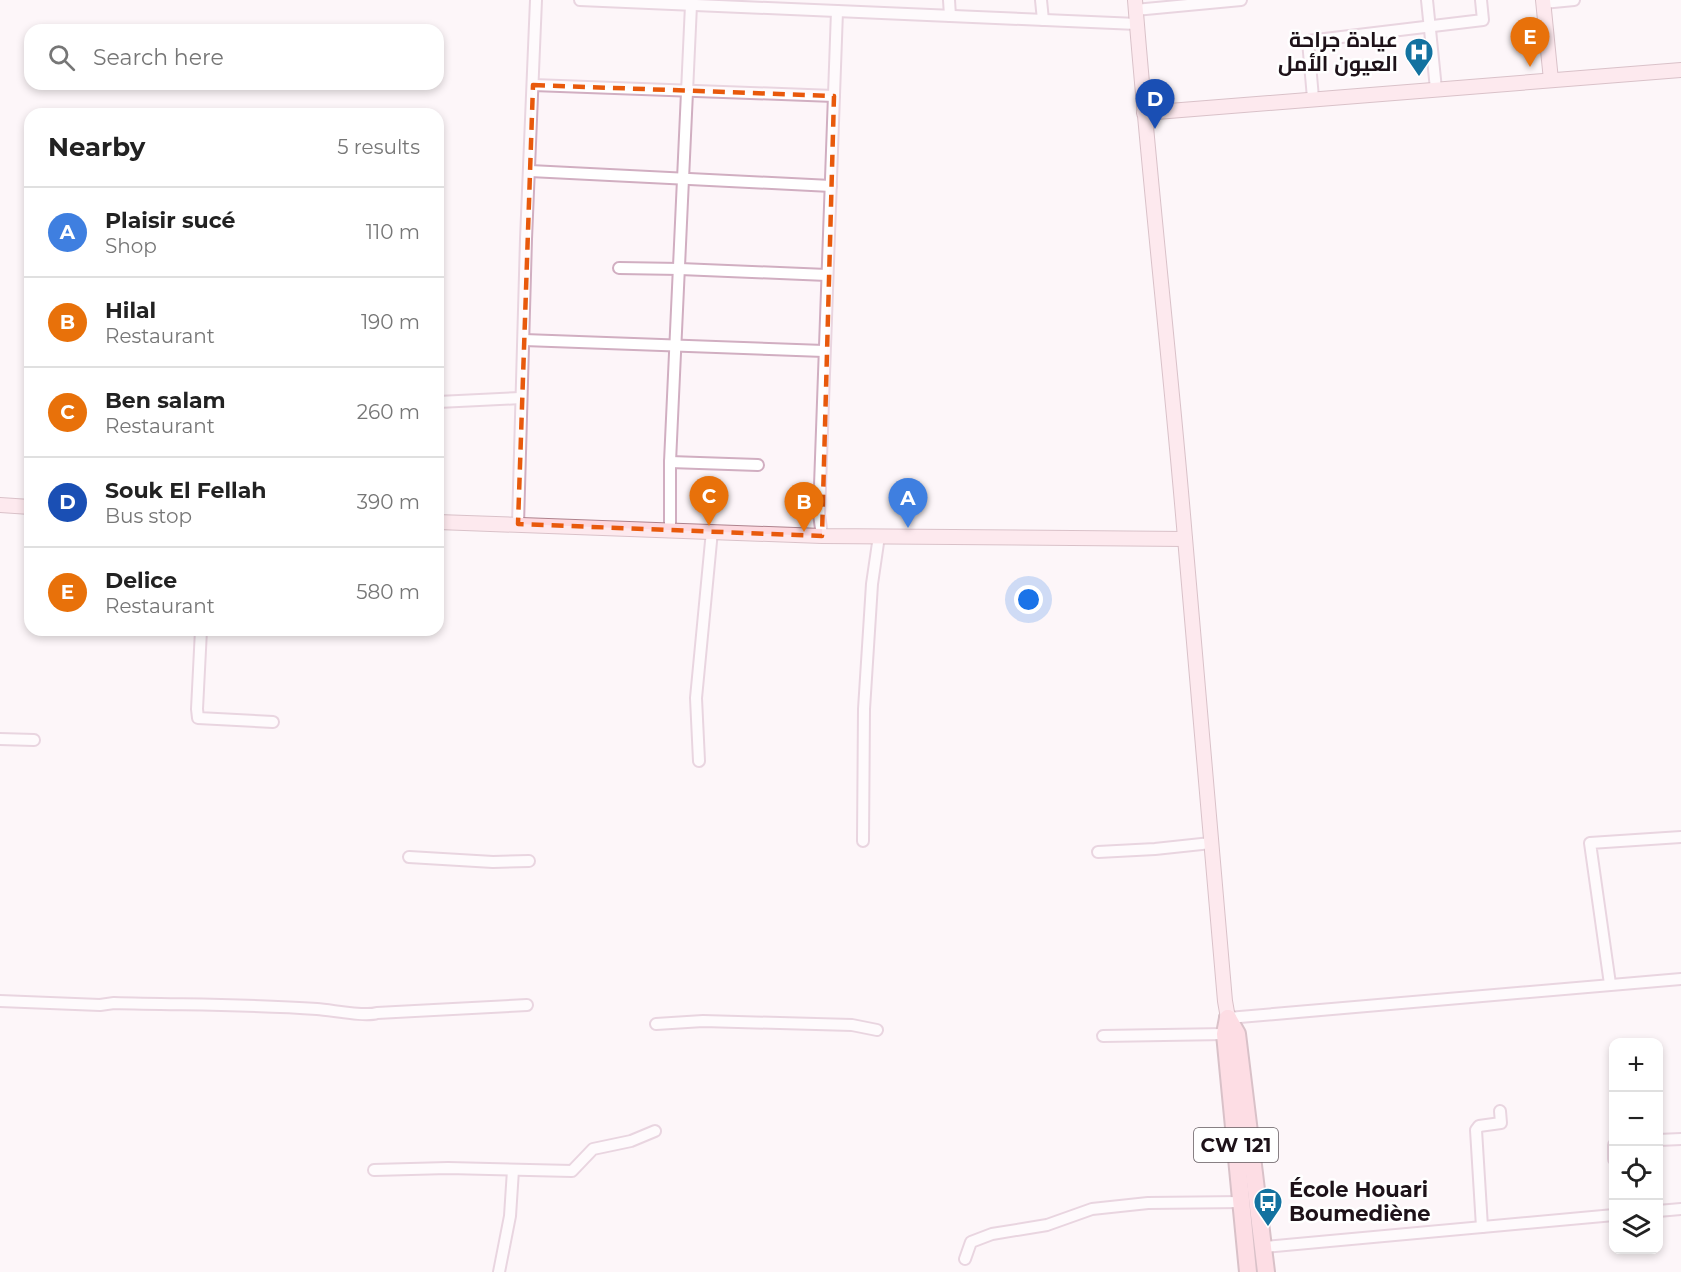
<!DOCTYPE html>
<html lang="en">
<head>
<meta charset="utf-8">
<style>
	:root { --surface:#fff; --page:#f6f6f6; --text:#222; --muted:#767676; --line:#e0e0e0; --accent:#1a73e8 }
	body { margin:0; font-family:Montserrat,Cairo,sans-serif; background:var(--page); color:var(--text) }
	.controls { position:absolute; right:18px; bottom:18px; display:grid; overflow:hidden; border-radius:12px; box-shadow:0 3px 9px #0003 }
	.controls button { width:54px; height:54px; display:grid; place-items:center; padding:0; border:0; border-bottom:2px solid var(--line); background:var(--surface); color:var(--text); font:30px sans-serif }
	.you { position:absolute; left:1029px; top:600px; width:21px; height:21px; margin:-15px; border:4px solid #fff; border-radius:50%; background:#1a73e8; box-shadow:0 0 0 9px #1a73e833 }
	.badge { display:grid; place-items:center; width:39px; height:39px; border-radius:50%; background:var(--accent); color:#fff; font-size:20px; font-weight:700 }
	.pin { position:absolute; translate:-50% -50px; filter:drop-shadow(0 2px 3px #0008) }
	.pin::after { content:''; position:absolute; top:32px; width:21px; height:18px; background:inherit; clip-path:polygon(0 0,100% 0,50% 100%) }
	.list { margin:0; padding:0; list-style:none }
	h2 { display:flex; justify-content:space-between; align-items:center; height:78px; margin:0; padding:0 24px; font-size:26px }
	h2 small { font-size:20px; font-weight:400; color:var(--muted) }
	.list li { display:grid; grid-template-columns:39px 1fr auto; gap:18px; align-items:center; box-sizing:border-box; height:90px; padding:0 24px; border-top:2px solid var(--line) }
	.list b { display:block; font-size:22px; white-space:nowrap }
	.list p { margin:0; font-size:20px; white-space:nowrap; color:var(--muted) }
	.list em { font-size:20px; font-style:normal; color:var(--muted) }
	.icon { flex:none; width:33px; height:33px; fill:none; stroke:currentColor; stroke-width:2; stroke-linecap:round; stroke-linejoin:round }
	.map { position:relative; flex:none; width:1681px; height:1272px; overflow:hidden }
	.search { position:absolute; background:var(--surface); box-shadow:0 3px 9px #0003; left:24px; top:24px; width:420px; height:66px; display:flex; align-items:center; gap:15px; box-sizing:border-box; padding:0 21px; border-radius:18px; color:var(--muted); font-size:22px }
	.panel { position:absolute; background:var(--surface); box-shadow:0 3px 9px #0003; left:24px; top:108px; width:420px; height:528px; border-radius:18px }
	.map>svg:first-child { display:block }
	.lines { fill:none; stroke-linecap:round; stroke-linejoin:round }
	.minor-casing { stroke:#d1aec1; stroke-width:14 }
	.major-casing { stroke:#ae828d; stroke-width:16 }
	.highway-casing { stroke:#ae828d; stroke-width:20 }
	.minor { stroke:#fff; stroke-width:10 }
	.major { stroke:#fdd9e0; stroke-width:14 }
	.highway { stroke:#fcbfcb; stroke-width:16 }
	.marked { fill:none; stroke:#e8590c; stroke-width:4.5; stroke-dasharray:12 8; stroke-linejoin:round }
	.labels { text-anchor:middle; stroke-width:5; stroke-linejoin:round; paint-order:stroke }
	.shield { fill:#fff; stroke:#62595e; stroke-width:1.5 }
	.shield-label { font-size:20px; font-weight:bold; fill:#1e1219 }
	.poi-label { font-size:21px; font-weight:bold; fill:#1e1219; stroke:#fff; text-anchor:end }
</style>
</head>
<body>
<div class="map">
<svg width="1681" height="1272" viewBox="0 0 1681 1272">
	<rect width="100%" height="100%" fill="#fdf5f9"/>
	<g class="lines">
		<g class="minor-casing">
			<g id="minor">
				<polyline points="580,0 1137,24"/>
				<polyline points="949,0 950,16"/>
				<polyline points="1041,0 1043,20"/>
				<polyline points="1427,0 1436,89"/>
				<polyline points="1543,3 1574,0"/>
				<polyline points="1135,10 1241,0"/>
				<polyline points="533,85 834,96"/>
				<polyline points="1313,98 1308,41 1483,20 1481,0"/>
				<polyline points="530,171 831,186"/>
				<polyline points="619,268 680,269 827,275"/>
				<polyline points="524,340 824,351"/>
				<polyline points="438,402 521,398"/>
				<polyline points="670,462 758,465"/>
				<polyline points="518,524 526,239 536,0"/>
				<polyline points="670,530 670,462 691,5"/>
				<polyline points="822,536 819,514 837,11"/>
				<polyline points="201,630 197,709 198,718 273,722"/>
				<polyline points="0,739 34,740"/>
				<polyline points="699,761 696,698 712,531"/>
				<polyline points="863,841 864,709 872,584 879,536"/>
				<polyline points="1098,852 1155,849 1211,843"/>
				<polyline points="409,857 493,862 529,861"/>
				<polyline points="1610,984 1590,843 1681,837"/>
				<path d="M0,1001L100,1005L114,1003C182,1005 250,1004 317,1009C332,1010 365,1017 377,1013L527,1005"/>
				<polyline points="1228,1018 1681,979"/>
				<polyline points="656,1024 703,1021 852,1025 877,1030"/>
				<polyline points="1103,1036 1225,1034"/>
				<polyline points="1658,1140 1681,1139"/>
				<polyline points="1614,1145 1614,1159"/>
				<polyline points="374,1170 448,1168 572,1171 593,1149 631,1141 655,1131"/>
				<polyline points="1658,1211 1681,1209"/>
				<polyline points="1482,1227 1476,1130 1479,1126 1501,1123 1500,1111"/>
				<polyline points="1264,1247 1614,1215"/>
				<polyline points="965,1259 971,1242 992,1234 1047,1225 1092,1209 1148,1203 1242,1202"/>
				<polyline points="499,1272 510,1216 513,1170"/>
			</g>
		</g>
		<g class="major-casing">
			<g id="major">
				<path d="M1135,0C1149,179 1170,358 1185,538C1198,692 1211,846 1225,1001L1228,1018"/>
				<polyline points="1543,0 1551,80"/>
				<polyline points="1144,113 1681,70"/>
				<polyline points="0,505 30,507"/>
				<polyline points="438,522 822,536 1185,539"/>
			</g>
		</g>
		<g class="highway-casing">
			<g id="highway">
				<polyline points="1228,1018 1237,1034 1266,1272"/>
				<polyline points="1228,1018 1225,1034 1248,1272"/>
			</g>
		</g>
		<use href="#minor" class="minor"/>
		<use href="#major" class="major"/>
		<use href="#highway" class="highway"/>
	</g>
	<path d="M0 0H1681V1272H0ZM533,85L834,96L822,536L518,524Z" fill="#fdf5f9" fill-opacity=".55" fill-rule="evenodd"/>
	<path class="marked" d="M533,85L834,96L822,536L518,524Z"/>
	<defs>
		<g id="hospital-pin" transform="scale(1.5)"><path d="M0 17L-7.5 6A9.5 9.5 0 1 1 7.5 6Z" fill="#1372a0" stroke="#fff"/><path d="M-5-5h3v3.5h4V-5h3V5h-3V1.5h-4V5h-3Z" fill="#fff"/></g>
		<g id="bus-pin" transform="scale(1.5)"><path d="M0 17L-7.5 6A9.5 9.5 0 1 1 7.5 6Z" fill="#1372a0" stroke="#fff"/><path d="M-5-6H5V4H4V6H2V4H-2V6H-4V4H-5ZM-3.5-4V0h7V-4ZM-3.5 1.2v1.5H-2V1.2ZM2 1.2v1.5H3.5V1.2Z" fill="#fff"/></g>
	</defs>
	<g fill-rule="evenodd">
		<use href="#hospital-pin" x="1419" y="52"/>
		<use href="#bus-pin" x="1268" y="1202"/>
	</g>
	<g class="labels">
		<rect class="shield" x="1194" y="1128" width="84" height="34" rx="4.5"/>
		<g class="shield-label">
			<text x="1236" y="1152">CW 121</text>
		</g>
		<g class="poi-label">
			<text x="1398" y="47">عيادة جراحة<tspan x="1398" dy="24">العيون الأمل</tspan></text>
			<text x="1289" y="1197" text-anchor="start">École Houari<tspan x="1289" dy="24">Boumediène</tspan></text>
		</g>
	</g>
</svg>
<div class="controls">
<button>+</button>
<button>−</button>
<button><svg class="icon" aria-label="locate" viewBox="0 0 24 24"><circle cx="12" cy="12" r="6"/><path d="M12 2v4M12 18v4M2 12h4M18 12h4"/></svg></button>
<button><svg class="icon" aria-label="layers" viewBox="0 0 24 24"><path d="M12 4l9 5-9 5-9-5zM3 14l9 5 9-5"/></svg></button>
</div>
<div class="you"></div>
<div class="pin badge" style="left:908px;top:528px;background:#3f7fe0">A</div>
<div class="pin badge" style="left:804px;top:532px;background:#e8710a">B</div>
<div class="pin badge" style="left:709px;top:526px;background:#e8710a">C</div>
<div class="pin badge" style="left:1155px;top:129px;background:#1a4fb4">D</div>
<div class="pin badge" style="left:1530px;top:67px;background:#e8710a">E</div>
<div class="search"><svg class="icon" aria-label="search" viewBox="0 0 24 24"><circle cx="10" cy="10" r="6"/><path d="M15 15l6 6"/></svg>Search here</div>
<section class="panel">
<h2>Nearby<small>5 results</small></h2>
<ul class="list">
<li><span class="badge" style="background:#3f7fe0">A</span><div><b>Plaisir sucé</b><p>Shop</p></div><em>110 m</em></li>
<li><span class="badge" style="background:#e8710a">B</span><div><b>Hilal</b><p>Restaurant</p></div><em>190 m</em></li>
<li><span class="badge" style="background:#e8710a">C</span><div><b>Ben salam</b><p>Restaurant</p></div><em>260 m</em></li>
<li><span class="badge" style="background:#1a4fb4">D</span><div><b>Souk El Fellah</b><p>Bus stop</p></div><em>390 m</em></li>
<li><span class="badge" style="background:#e8710a">E</span><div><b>Delice</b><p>Restaurant</p></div><em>580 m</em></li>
</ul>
</section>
</div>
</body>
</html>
